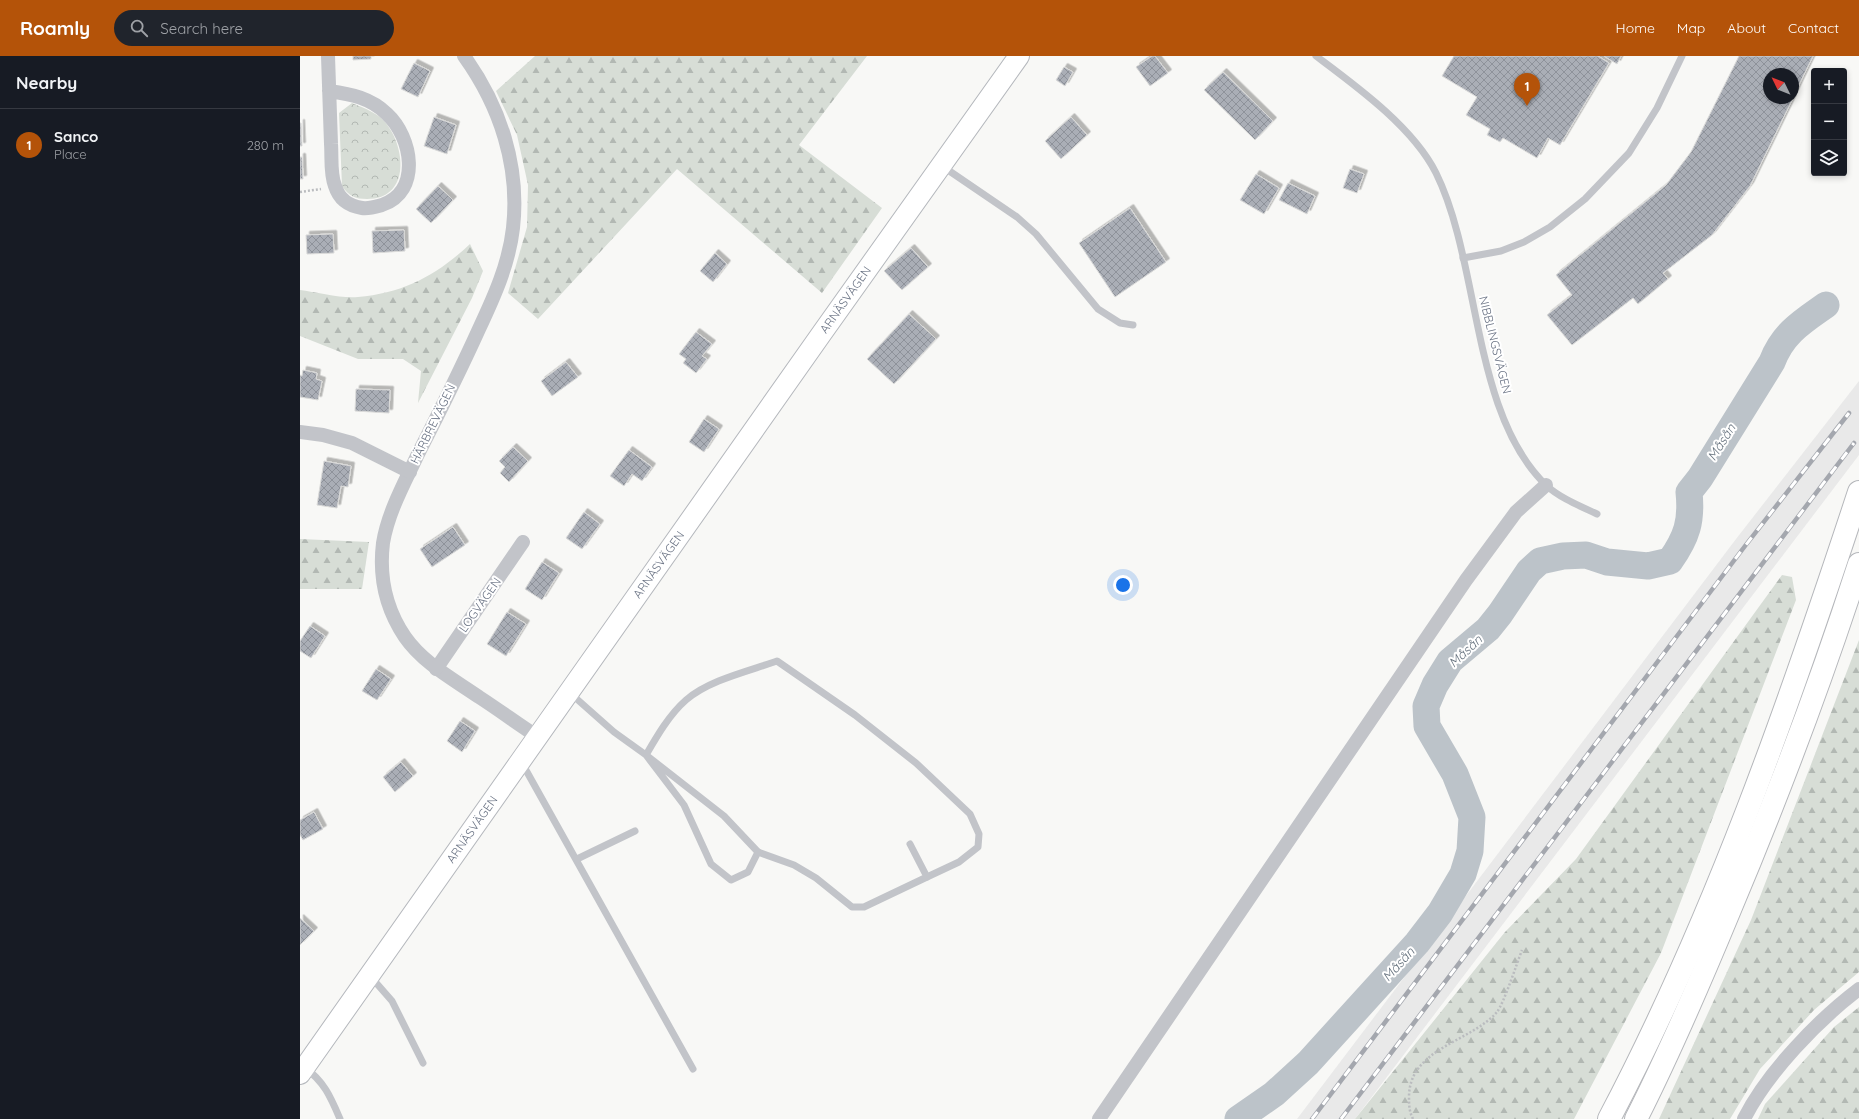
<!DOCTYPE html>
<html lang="en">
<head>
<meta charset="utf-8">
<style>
	:root { --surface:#171b24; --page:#20242c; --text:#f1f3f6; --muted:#9ea1a6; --line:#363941; --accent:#b45309 }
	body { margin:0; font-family:Quicksand,sans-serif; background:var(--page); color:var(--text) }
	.controls { position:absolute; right:12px; top:12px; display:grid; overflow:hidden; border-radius:4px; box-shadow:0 2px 6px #0003 }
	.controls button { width:36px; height:36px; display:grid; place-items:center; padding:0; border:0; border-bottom:1px solid var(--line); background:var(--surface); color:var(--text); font:20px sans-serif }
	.compass { position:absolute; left:1463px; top:12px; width:36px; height:36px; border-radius:50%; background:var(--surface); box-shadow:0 2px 6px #0003; rotate:313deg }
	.you { position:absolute; left:823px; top:529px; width:14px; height:14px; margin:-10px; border:3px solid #fff; border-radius:50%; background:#1a73e8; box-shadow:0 0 0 6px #1a73e833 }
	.badge { display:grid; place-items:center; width:26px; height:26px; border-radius:50%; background:var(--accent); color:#fff; font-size:13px; font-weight:700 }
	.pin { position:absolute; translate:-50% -33px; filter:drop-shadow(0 1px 2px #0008) }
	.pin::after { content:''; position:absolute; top:21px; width:14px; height:12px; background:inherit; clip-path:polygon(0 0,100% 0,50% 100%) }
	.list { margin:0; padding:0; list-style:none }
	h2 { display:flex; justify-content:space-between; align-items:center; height:52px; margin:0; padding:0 16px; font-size:17px }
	h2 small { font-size:13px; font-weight:400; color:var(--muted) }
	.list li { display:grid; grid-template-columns:26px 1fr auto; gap:12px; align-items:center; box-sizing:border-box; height:72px; padding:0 16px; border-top:1px solid var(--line) }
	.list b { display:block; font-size:15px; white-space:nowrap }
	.list p { margin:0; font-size:13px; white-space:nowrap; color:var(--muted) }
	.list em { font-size:13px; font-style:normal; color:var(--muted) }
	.icon { flex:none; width:22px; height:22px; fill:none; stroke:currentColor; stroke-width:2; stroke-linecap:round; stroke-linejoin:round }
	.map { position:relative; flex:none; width:1559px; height:1063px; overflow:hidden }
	header { display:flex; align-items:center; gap:24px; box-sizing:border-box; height:56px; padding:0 20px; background:var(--accent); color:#fff }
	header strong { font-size:19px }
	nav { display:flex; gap:22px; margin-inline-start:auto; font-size:14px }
	.search { width:280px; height:36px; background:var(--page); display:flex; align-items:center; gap:10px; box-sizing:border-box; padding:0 14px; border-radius:22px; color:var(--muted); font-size:15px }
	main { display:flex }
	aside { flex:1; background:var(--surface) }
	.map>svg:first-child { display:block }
	.built { fill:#e9e9e9 }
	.forest { fill:url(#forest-firs) }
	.park { fill:url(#park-crowns) }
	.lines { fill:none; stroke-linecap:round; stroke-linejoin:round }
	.river { stroke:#bcc3c9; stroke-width:27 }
	.building { fill:url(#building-cross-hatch); stroke:#dadad9; filter:url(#shadow) }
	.secondary-casing { stroke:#b5b8bd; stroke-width:22 }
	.highway-casing { stroke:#b5b7bb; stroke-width:24 }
	.path { stroke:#babcbf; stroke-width:2.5; stroke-dasharray:2 2; stroke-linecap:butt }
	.lane { stroke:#c2c4c9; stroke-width:7 }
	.street { stroke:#c2c4c9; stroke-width:14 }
	.secondary { stroke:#fff; stroke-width:20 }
	.highway { stroke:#fff; stroke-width:22 }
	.rail-casing { stroke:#a4a7ae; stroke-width:4.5 }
	.rail { stroke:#fff; stroke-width:3; stroke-dasharray:9; stroke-linecap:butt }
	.labels { text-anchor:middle; stroke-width:4; stroke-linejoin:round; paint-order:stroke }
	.street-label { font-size:12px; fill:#6a7384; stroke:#fff }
	.water-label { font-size:13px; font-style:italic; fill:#67737f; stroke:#fff }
</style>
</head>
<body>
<header>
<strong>Roamly</strong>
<div class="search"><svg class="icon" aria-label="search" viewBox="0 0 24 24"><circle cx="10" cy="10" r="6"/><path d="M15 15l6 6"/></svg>Search here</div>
<nav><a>Home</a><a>Map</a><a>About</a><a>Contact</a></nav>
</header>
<main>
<aside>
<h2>Nearby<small></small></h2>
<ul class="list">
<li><span class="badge">1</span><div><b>Sanco</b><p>Place</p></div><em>280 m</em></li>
</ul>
</aside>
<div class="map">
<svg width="1559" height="1063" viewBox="0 0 1559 1063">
	<defs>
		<pattern id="forest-firs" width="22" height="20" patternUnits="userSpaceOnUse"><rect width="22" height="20" fill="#d7ddd6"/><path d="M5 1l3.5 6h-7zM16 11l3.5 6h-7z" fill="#b2b8b3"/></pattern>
		<pattern id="park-crowns" width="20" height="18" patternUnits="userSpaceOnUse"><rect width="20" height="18" fill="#d7ddd6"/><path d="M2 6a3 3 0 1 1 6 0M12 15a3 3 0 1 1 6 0" fill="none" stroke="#b2b8b3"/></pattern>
		<pattern id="building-cross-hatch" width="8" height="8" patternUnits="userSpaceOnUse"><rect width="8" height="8" fill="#aaaeb6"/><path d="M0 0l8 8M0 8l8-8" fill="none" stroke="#8e929a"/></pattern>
		<filter id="shadow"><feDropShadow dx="3.5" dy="-3.5" stdDeviation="0" flood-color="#0004"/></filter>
	</defs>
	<rect width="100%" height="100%" fill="#f8f8f6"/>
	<polygon class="built" points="1559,325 1559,399 1055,1063 997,1063 1436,483"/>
	<g class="forest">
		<polygon points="235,0 567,0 499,89 582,152 522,237 377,113 238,263 208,237 227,171 228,129 217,79 196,35"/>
		<path d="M170,188L183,215L172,242L118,347L121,315L103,303H58L0,280V234C16,236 43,243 58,241C104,237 137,219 170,188Z"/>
		<polygon points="0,483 69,486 62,533 0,533"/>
		<polygon points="1482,519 1492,521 1496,544 1361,897 1274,1063 1055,1063 1205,876 1276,803"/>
		<polygon points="1559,584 1559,916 1514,954 1460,1013 1430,1063 1359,1063 1451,864"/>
		<polygon points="1559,951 1559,1063 1458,1063 1465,1048 1534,971"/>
	</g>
	<path class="park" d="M52,47C64,52 81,58 88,70C106,95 109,143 67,143C55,143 49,140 42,130L39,57Z"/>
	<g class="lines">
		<path class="river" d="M938,1063L974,1038L1008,1007L1117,887L1140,857L1163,818L1170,795L1172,761L1155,718L1127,670L1126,650L1135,629L1150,605L1188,573L1200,558L1229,515L1240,505L1263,500L1286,499L1307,506L1348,510L1370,505C1387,481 1392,465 1389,436L1400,422L1472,306C1483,277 1502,266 1526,249"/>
	</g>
	<g class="building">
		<polygon points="53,0 71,0 71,3 53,4"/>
		<polygon points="852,0 855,0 868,17 850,30 836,11"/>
		<polygon points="1154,0 1298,0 1309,7 1260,89 1248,82 1237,102 1203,82 1200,86 1187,79 1190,73 1166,59 1177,41 1142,20"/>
		<polygon points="1304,0 1321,0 1317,8"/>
		<polygon points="1439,0 1513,0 1493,41 1493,18 1469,18 1469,42 1493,42 1450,130 1412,179 1363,217 1368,223 1338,248 1333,242 1272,289 1247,259 1272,239 1256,219 1366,129 1391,96"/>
		<polygon points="114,7 130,15 118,41 101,33"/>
		<polygon points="764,11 773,16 765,30 756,24"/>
		<polygon points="923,16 973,65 955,84 904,34"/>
		<polygon points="134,61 156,69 147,98 124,90"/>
		<polygon points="771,61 787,79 761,103 745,85"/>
		<polygon points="0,67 1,67 2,90 0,90"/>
		<polygon points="0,101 2,101 3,123 0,123"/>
		<polygon points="1050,113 1064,118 1057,137 1043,132"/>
		<polygon points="956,118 979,132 964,158 940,144"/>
		<polygon points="988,127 1015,140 1007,158 979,144"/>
		<polygon points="138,130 153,144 131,167 116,153"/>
		<polygon points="830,152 866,206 815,241 779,187"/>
		<polygon points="104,174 105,195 73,197 72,175"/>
		<polygon points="33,178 34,197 7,198 6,179"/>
		<polygon points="611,192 628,211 602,234 584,215"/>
		<polygon points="415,197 427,208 413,226 400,215"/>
		<polygon points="609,258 636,283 594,328 567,303"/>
		<polygon points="396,276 412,288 402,300 407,303 396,317 383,307 386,303 379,298"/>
		<polygon points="266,306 278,321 252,340 241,325"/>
		<polygon points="3,314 17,317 16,323 22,325 18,344 0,341 0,319 2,320"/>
		<polygon points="56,333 90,334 89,357 55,355"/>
		<polygon points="404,363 419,373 404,396 389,386"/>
		<polygon points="213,391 228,405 209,426 200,417 205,411 199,405"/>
		<polygon points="329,394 352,411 342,425 332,418 324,430 310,420"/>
		<polygon points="24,405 51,410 48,431 41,430 37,452 17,449"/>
		<polygon points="284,456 300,468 282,493 266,482"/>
		<polygon points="153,471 165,489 132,511 120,493"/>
		<polygon points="242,506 259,517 242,544 225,533"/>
		<polygon points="207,556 226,568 206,600 187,588"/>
		<polygon points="10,570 25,580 11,602 0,595 0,585"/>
		<polygon points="76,613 91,623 77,644 62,635"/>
		<polygon points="160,665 175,675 162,696 147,685"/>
		<polygon points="101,706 113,720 95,736 83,721"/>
		<polygon points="14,756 23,773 3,784 0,779 0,764"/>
		<polygon points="0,862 14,875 0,889"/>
	</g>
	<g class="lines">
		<g class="secondary-casing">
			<g id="secondary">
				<path id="s1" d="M0,1018L522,277L719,0"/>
			</g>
		</g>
		<g class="highway-casing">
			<g id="highway">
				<path d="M1309,1063C1414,864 1489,649 1559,436"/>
				<path d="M1336,1063C1370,996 1400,926 1429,856C1477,742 1521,626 1559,508"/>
			</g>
		</g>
		<g class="path">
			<polyline points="0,136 21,133"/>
			<path d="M1113,1063C1109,1055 1109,1049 1109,1040C1110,992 1171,986 1197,956C1204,947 1217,907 1222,894"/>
		</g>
		<g class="lane">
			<path d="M1016,0C1056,30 1113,71 1136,117C1181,208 1171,358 1247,430C1260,442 1280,450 1297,458"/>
			<polyline points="642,110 717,161 736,178 798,253 820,267 833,269"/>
			<polyline points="1163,202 1201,195 1224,186 1250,171 1285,143 1329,97 1357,52 1382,0"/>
			<path d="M270,637L314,676L346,699L384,749L411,808L431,824L448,816L458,796L424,760L346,699C357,680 369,659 386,644C409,624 449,615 477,605L555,659L616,707L670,758L679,778L678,791L659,806L627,821"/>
			<polyline points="222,707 393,1013"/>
			<polyline points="458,796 494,809 516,822 552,851 564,851 627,821 610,788"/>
			<polyline points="277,803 335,775"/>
			<polyline points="71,921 92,945 123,1007"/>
			<path d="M5,1012C24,1025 31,1042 40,1063"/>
		</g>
		<g class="street">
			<path d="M28,0C29,29 30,59 31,88C32,101 30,118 35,130C39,143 49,150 62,152C69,153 75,151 82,149C122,135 112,81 87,58C71,42 51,38 29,35"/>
			<path d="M164,0C200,50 220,110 213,172C209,208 194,241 179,273C160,315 139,357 118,398C105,426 88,456 83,487C79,520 86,553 105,581C123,607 153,623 179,641C199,654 218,668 238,681"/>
			<polyline points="0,376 23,379 52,387 110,416"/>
			<polyline points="136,613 223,486"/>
			<polyline points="799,1063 1166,524 1216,456 1246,429"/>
			<path d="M1444,1063C1467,1017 1518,964 1559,933"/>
		</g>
		<use href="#secondary" class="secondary"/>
		<use href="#highway" class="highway"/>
		<g class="rail-casing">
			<g id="rail">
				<polyline points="1012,1063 1445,490 1549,357"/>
				<polyline points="1041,1063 1554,387"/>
			</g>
		</g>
		<use href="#rail" class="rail"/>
	</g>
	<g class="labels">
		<g class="street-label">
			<text dy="4" stroke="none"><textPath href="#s1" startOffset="947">ARNÄSVÄGEN</textPath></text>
			<text transform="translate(1195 289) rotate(76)" y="4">NIBBLINGSVÄGEN</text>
			<text transform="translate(133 368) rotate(-64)" y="4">HÄRBREVÄGEN</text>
			<text dy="4" stroke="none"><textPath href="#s1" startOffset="623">ARNÄSVÄGEN</textPath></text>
			<text transform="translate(180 549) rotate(-55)" y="4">LOGVÄGEN</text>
			<text dy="4" stroke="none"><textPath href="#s1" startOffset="299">ARNÄSVÄGEN</textPath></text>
		</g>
		<g class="water-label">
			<text transform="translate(1421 386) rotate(-58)" y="5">Måsån</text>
			<text transform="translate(1165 595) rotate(-43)" y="5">Måsån</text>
			<text transform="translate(1098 908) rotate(-48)" y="5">Måsån</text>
		</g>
	</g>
</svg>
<div class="controls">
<button>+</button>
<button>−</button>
<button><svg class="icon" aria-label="layers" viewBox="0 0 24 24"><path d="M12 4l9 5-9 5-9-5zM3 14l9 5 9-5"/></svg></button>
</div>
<svg class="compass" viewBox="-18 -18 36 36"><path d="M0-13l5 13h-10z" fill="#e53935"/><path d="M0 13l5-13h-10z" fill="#9ea1a6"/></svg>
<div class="you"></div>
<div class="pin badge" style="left:1227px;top:50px">1</div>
</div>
</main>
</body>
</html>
